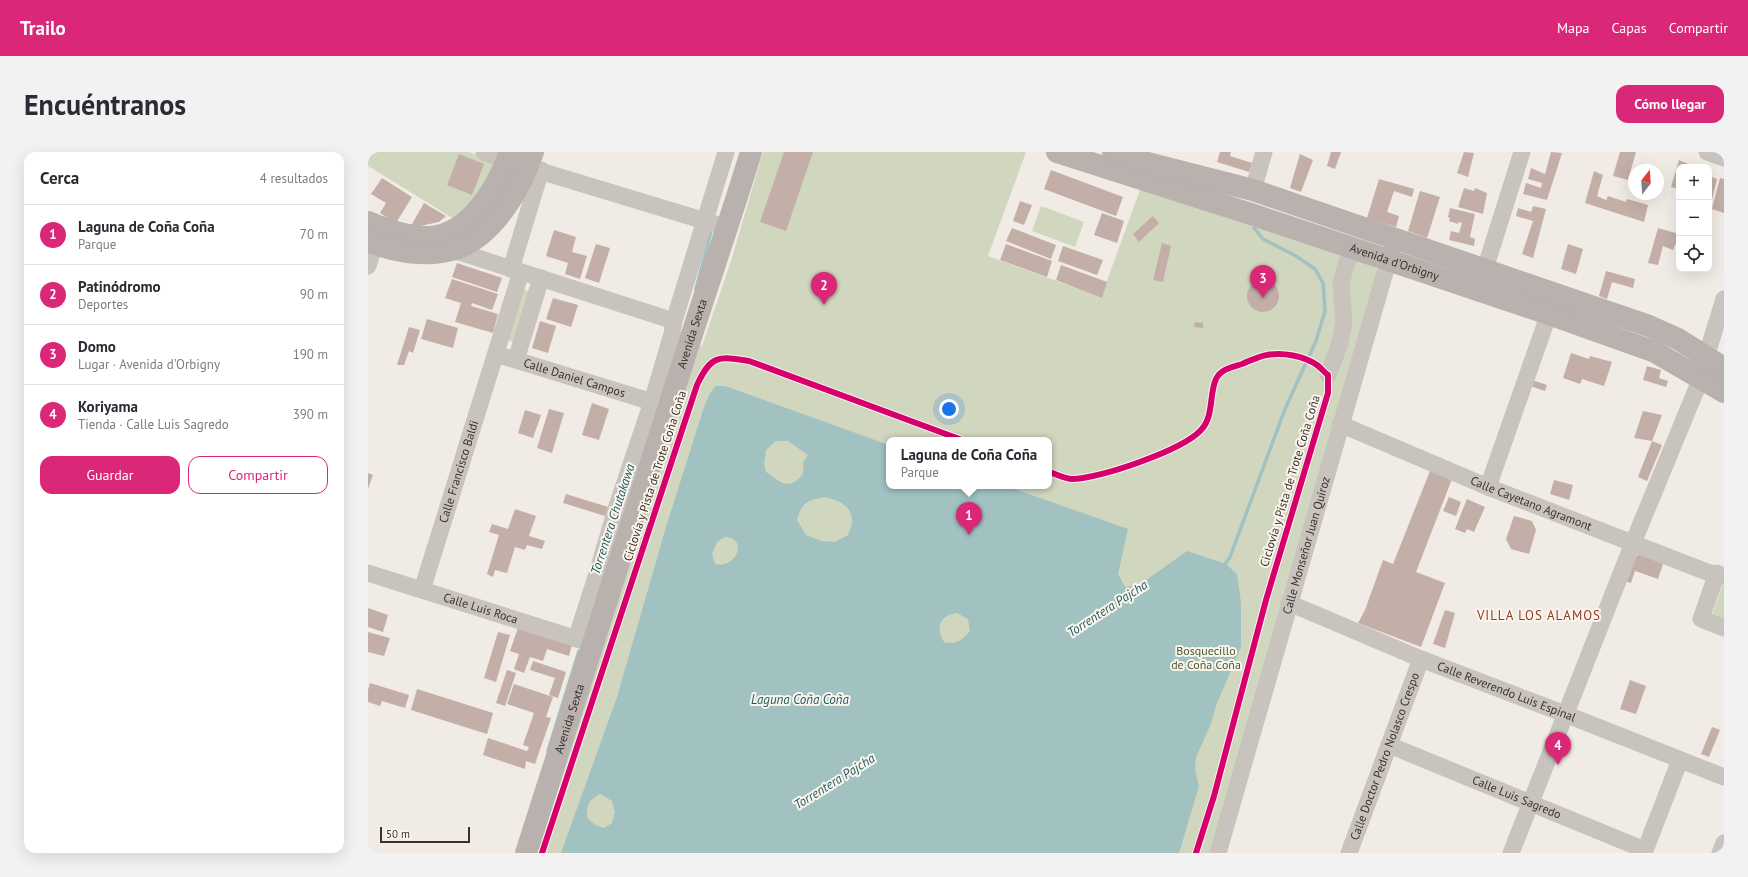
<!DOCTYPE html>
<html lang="es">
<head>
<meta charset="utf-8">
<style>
	:root { --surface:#fff; --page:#f2f2f3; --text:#2b2b33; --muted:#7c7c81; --line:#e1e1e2; --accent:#db2777 }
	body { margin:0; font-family:"PT Sans",sans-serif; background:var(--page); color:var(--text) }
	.controls { position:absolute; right:12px; top:12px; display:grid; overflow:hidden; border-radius:8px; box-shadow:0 4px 16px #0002 }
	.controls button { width:36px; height:36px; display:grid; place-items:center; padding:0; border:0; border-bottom:1px solid var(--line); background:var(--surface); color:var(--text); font:20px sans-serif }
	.compass { position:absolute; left:1260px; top:12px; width:36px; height:36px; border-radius:50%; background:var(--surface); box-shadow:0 4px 16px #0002; rotate:17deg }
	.scale { position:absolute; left:12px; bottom:10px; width:90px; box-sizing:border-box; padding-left:4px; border:2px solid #3b302b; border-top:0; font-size:11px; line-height:14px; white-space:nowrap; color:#3b302b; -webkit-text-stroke:3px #fbf5ee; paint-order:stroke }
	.you { position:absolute; left:581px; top:257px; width:14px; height:14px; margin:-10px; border:3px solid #fff; border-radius:50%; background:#1a73e8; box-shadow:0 0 0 6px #1a73e833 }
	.badge { display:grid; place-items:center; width:26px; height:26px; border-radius:50%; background:var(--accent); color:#fff; font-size:13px; font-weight:700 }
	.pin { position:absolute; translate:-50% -33px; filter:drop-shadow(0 1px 2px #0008) }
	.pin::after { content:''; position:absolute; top:21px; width:14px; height:12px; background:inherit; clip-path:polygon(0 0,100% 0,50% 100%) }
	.popup { position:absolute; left:518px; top:285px; width:166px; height:52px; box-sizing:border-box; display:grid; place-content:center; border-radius:8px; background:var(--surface); filter:drop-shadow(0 1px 3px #0005); font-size:13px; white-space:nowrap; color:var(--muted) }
	.popup b { font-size:15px; color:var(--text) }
	.popup::after { content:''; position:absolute; left:50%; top:100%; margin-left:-8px; border:8px solid transparent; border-top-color:var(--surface) }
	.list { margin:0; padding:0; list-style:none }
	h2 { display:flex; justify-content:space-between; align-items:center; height:52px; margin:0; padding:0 16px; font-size:17px }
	h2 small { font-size:13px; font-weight:400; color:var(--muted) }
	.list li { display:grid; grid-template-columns:26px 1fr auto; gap:12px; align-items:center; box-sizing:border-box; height:60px; padding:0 16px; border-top:1px solid var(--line) }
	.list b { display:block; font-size:15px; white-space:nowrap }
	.list p { margin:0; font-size:13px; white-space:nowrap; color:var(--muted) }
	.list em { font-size:13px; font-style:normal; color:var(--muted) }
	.actions { display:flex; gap:8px; padding:12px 16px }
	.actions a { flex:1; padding:9px 0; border:1px solid var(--accent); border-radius:12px; text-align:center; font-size:14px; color:var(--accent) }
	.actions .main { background:var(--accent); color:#fff }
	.icon { flex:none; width:22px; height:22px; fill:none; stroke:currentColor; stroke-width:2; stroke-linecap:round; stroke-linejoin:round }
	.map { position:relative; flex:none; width:1356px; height:701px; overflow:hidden; border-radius:12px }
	header { display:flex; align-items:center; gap:24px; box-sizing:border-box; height:56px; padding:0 20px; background:var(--accent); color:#fff }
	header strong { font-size:19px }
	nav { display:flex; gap:22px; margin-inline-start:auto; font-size:14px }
	.intro { display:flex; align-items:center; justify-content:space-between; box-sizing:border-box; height:96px; padding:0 24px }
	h1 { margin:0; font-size:28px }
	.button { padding:10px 18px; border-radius:12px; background:var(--accent); color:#fff; font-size:14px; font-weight:700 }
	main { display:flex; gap:24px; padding:0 24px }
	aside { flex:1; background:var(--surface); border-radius:12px; box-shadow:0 4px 16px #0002 }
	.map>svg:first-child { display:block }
	.green { fill:#d1d6bf; fill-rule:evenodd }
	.water { fill:#a1c2c1; fill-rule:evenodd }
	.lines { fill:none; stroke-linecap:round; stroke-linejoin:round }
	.stream { stroke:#a1c2c1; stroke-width:3.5 }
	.building { fill:#c3afa7 }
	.minor { stroke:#c9c3be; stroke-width:17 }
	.major { stroke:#b8b1ad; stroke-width:22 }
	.cycleway-casing { stroke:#fbf5ee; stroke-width:8 }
	.cycleway { stroke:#d6006c; stroke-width:6 }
	.labels { text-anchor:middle; stroke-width:4; stroke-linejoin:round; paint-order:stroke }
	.street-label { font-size:12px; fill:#3b302b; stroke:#fbf5ee }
	.park-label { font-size:12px; fill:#4a5a2e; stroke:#fbf5ee }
	.water-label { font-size:13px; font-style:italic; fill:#1f5a5e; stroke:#fbf5ee }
	.neighbourhood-label { font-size:13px; letter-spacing:1px; fill:#8c3b22; stroke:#fbf5ee }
</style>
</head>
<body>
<header>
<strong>Trailo</strong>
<nav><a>Mapa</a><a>Capas</a><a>Compartir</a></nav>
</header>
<div class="intro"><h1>Encuéntranos</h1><a class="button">Cómo llegar</a></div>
<main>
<aside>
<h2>Cerca<small>4 resultados</small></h2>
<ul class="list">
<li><span class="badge">1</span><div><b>Laguna de Coña Coña</b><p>Parque</p></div><em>70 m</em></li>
<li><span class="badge">2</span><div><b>Patinódromo</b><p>Deportes</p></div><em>90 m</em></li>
<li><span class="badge">3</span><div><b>Domo</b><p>Lugar · Avenida d'Orbigny</p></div><em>190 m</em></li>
<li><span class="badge">4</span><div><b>Koriyama</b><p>Tienda · Calle Luis Sagredo</p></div><em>390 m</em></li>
</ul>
<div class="actions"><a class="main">Guardar</a><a>Compartir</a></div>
</aside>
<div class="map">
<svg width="1356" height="701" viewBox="0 0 1356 701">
	<rect width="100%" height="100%" fill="#f0ebe5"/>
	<g class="green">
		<polygon points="0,0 101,0 126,10 129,17 109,46 86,67 0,14"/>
		<path d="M395,0H658L620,104L733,145L773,35L1006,113L1010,120L847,701H166L332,193L334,194L363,109ZM521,288H681V334H521Z"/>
		<polygon points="673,54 716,70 707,95 664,79"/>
		<polygon points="154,137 162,140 147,190 139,188"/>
		<polygon points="1355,431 1356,432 1356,474 1342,469"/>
	</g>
	<path class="water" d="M348,234H357L521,293V334H638L760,377L750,422L757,435L770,434L819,399L858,412L869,422L873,451V495L849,551L842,574L828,605L827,618L831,634L811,701H193L249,545L298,375L336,255L342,241ZM420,289L440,303C432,313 437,311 435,321C433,325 430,328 426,330C415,336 408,326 398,320L396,311L398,298L408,289ZM458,345C469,348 483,353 484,367C485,371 482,378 480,383L467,390L453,389L438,383L429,368C434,350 440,348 458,345ZM357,385C381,386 368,418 347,412L344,402L349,390ZM589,461L600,467L602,479C595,488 587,493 576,490C567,475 572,463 589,461ZM232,642L244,649L247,660L244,671L236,676L227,673L219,665C219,652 220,649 232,642Z"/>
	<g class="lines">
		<g class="stream">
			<polyline points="328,137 343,80"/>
			<polyline points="855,415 862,405 917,257 948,189 957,159 955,131 947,117 928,104 895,87 886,76"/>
			<polyline points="180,599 211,499"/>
		</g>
	</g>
	<g class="building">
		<polygon points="416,0 445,0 418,79 392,70"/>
		<polygon points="852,0 863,0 862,4 884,11 881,20 849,10"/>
		<polygon points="963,0 973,0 967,17 959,14"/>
		<polygon points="1096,0 1106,1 1100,25 1089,21"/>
		<polygon points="1183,0 1194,1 1179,48 1155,42 1158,31 1173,36 1174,31 1160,27 1163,16 1177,22"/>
		<polygon points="1252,0 1268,0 1260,28 1245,24"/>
		<polygon points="91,2 116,12 104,43 79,33"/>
		<polygon points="932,2 945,8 933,40 922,36"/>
		<polygon points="1311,8 1327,15 1311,15 1311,37 1303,35"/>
		<polygon points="683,18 755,45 748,64 676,37"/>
		<polygon points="1226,19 1235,23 1229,44 1238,48 1236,53 1240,44 1258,50 1259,47 1280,53 1276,70 1217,51"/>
		<polygon points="1341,24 1349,27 1342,55 1341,55"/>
		<polygon points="14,26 44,45 28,71 12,61 18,51 3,42"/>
		<polygon points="1352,26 1356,27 1356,61 1344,57"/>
		<polygon points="1011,27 1046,37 1044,45 1026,39 1019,60 1031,64 1028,75 999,66"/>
		<polygon points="1096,36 1106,39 1107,36 1119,41 1115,62 1090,55"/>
		<polygon points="1052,39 1072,45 1059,86 1040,79"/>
		<polygon points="652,49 664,53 656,73 645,69"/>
		<polygon points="56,51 78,64 71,70 52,74 43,74"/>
		<polygon points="1165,54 1178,57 1165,106 1154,102 1165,69 1148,64 1150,56 1163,60"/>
		<polygon points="1082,56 1107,62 1102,85 1107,87 1106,94 1081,88 1083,79 1091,81 1094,71 1090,70 1090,72 1081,69 1082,66 1080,65"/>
		<polygon points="734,61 756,69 749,91 726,83"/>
		<polygon points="785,64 791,71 771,90 765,82"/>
		<polygon points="644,76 688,93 683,107 638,89"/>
		<polygon points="1290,76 1311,82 1311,92 1308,91 1305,98 1295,94 1290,113 1280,111"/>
		<polygon points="186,78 208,85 204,100 219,104 212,127 197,122 200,111 178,104"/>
		<polygon points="794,91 803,94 795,130 785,128"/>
		<polygon points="228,92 242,96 231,131 217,126"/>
		<polygon points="638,92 684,109 679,125 632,108"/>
		<polygon points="1200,92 1215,97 1208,122 1193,117"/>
		<polygon points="695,94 735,108 729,123 690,109"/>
		<polygon points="89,111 134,126 129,140 84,125"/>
		<polygon points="693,113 739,130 734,146 688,128"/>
		<polygon points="1238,119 1267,127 1265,136 1244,130 1239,147 1231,144"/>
		<polygon points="84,127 130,142 124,158 104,151 103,154 130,162 125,181 87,170 93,151 77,146"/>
		<circle cx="895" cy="144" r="16"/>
		<polygon points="185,146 210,153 203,175 178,167"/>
		<polygon points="59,167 90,176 85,196 53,187"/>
		<polygon points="172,169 188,174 180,201 164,196"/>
		<polygon points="827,170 835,171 835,176 826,175"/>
		<polygon points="41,175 52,178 45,201 41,199 36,213 29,213"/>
		<polygon points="1203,201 1221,207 1222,204 1244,210 1236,234 1214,227 1212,232 1195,226"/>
		<polygon points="1279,214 1293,218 1291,226 1300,229 1298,235 1275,228"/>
		<polygon points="1164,228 1179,233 1177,239 1162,234"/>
		<polygon points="224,251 241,257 231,288 214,283"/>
		<polygon points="181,257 196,261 184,301 169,296"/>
		<polygon points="157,258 173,263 165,286 150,281"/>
		<polygon points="1275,259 1294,263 1284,289 1294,293 1279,329 1270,325 1284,289 1266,286"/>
		<polygon points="1062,319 1084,327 1048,420 1077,431 1053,495 990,471 997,458 1015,408 1025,412"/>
		<polygon points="0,321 5,323 0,337"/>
		<polygon points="1186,328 1205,333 1201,348 1182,342"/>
		<polygon points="198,342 240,355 237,364 195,351"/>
		<polygon points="1081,345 1093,350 1088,364 1075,359"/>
		<polygon points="1099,347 1117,355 1106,380 1099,377 1097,381 1087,377"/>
		<polygon points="147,357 168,364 161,384 177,389 174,397 159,393 157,398 147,395 139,421 127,418 125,425 119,422 131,383 121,380 124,372 140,377"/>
		<polygon points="1146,364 1164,369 1168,378 1161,402 1143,397 1138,387"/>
		<polygon points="1274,401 1296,409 1290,427 1267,419 1263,431 1257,429 1266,405"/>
		<polygon points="0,456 20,463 15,480 0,475"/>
		<polygon points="1077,458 1087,461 1077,496 1065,492"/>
		<polygon points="150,476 204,493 201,504 179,497 175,509 162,505 156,521 146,517 151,502 142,499"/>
		<polygon points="0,480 22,486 16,504 0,500"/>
		<polygon points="130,480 142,483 128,530 116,526"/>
		<polygon points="165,509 198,520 190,546 181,543 187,526 162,518"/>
		<polygon points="139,518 148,521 137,554 128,551"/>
		<polygon points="1262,528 1278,534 1268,562 1252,557"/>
		<polygon points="2,531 41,543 37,556 14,549 12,554 0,550 0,538"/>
		<polygon points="146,532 185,545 178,565 183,566 167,612 158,609 157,617 115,603 120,586 159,599 161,595 155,593 166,561 139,552"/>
		<polygon points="49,537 125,561 119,582 43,558"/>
		<polygon points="1344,575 1352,578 1341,605 1333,602"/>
	</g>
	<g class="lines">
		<g class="minor">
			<polyline points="116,0 139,9 347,72"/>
			<polyline points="1339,0 1356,6"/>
			<polyline points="885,38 896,0"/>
			<polyline points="85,98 306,169"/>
			<polyline points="0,114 7,92"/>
			<polyline points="143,117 173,18"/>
			<polyline points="1117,117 1154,0"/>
			<path id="s1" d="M128,202L294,253"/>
			<polyline points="148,208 173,126"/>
			<polyline points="960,223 971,194 976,170 973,131 983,96"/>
			<path id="s2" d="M972,272L1120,335L1339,420L1356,424"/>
			<polyline points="1120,335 1185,150"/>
			<path id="s3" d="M0,421L219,490"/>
			<polyline points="1349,421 1333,467 1356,476"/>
			<path id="s4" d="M54,438L153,120"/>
			<path id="s5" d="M921,451L1053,507L1197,562L1356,625"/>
			<polyline points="208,487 227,428 248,357 284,250 304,182 306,169 358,0"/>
			<path id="s6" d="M1021,593L1277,698"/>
			<path id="s7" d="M850,701L1024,96"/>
			<path id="s8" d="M981,701L1053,507"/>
			<polyline points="1143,701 1265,391 1333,226 1338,205 1356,147"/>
			<polyline points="1276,701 1312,608"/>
			<polyline points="1352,701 1356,691"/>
		</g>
		<g class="major">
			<path id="s9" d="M689,0L886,63L1181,162L1287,200L1356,240"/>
			<polyline points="745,0 783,12 885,38 1281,174 1310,187 1356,216"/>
			<path d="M0,70C19,78 41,86 62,85C103,82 130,34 142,0"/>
			<path d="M0,89C25,100 58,105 84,98C124,87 153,37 165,0"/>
			<path id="s10" d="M158,701C215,526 271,351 326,176C345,117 365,59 383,0"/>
		</g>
		<g class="cycleway-casing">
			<g id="cycleway">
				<path d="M681,320C688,322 697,327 704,327C731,327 815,298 833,278C846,265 841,242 848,227C853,217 864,215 874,212C882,209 891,204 899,203C915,200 936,204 949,213C953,216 956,220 960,223V241L898,448L846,644L828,701"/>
				<path d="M174,701L329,233C343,203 350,204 381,209L594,288"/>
			</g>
		</g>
		<use href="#cycleway" class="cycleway"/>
	</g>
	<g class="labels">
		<g class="street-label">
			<text dy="4" stroke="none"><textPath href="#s9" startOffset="355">Avenida d'Orbigny</textPath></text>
			<text dy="4" stroke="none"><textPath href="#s10" startOffset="545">Avenida Sexta</textPath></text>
			<text dy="4" stroke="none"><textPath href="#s1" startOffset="82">Calle Daniel Campos</textPath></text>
			<text dy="4" stroke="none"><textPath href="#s4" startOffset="124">Calle Francisco Baldi</textPath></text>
			<text transform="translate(287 324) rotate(-72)" y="4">Ciclovía y Pista de Trote Coña Coña</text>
			<text transform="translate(922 329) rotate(-73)" y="4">Ciclovía y Pista de Trote Coña Coña</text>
			<text dy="4" stroke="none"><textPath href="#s2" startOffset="207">Calle Cayetano Agramont</textPath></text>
			<text dy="4" stroke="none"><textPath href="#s7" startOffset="320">Calle Monseñor Juan Quiroz</textPath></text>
			<text dy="4" stroke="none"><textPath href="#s3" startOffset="118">Calle Luis Roca</textPath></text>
			<text dy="4" stroke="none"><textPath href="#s5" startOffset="235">Calle Reverendo Luis Espinal</textPath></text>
			<text dy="4" stroke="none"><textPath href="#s10" startOffset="141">Avenida Sexta</textPath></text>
			<text dy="4" stroke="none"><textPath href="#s8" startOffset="103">Calle Doctor Pedro Nolasco Crespo</textPath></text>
			<text dy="4" stroke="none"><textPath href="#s6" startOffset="138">Calle Luis Sagredo</textPath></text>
		</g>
		<g class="park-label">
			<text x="838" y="503">Bosquecillo<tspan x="838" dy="14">de Coña Coña</tspan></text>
		</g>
		<g class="water-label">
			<text transform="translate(244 367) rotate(-72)" y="5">Torrentera Chutakawa</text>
			<text transform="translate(739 456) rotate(-33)" y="5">Torrentera Pajcha</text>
			<text x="432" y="552">Laguna Coña Coña</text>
			<text transform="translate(466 629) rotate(-32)" y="5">Torrentera Pajcha</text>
		</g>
		<g class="neighbourhood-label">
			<text x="1171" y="468">VILLA LOS ALAMOS</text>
		</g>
	</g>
</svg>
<div class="controls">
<button>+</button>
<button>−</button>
<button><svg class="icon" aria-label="locate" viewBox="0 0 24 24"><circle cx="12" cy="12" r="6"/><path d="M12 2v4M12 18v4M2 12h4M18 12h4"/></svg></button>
</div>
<svg class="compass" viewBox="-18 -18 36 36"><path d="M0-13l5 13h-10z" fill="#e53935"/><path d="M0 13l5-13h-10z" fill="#7c7c81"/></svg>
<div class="scale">50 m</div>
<div class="you"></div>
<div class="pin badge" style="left:601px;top:383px">1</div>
<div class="popup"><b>Laguna de Coña Coña</b>Parque</div>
<div class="pin badge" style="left:456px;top:153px">2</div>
<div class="pin badge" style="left:895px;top:146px">3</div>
<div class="pin badge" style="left:1190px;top:613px">4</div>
</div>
</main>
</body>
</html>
